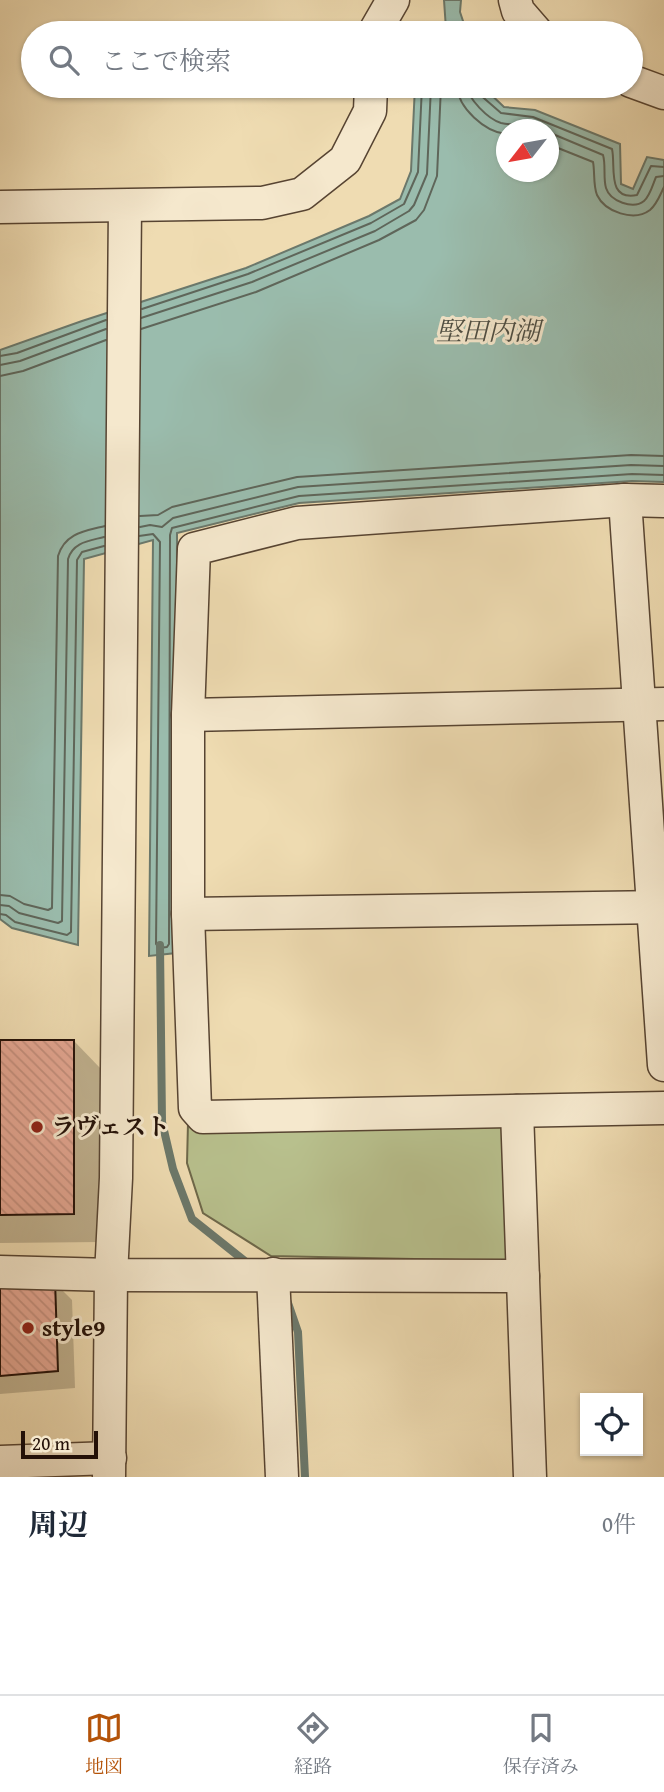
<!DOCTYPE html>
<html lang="ja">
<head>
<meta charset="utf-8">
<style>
	:root { --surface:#fff; --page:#f6f6f7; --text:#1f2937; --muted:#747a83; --line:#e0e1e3; --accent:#b45309 }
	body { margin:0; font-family:"Gentium Book Plus","Noto Serif JP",serif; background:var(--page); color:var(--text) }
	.controls { position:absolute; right:21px; bottom:21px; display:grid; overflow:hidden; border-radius:0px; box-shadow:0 2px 5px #0004 }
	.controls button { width:63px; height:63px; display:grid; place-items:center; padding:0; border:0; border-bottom:2px solid var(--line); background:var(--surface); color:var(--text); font:35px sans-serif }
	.compass { position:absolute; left:496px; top:119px; width:63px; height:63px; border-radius:50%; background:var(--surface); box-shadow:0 2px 5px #0004; rotate:239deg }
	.scale { position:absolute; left:21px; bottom:18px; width:77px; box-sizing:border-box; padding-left:7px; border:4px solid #241108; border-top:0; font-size:19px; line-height:24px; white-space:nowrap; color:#241108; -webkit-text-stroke:5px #f5e8cd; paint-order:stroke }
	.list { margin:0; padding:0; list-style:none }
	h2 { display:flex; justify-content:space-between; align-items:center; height:91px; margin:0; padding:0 28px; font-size:30px }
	h2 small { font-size:23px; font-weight:400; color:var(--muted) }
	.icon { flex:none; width:38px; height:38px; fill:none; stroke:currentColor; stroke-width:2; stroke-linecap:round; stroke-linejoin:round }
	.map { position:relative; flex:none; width:664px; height:1477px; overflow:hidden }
	.search { position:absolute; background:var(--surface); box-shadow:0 2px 5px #0004; left:21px; right:21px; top:21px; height:77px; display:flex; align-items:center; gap:18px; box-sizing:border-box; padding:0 24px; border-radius:38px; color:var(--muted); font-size:26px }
	.sheet { height:217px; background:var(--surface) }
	nav { display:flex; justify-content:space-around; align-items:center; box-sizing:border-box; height:98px; border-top:2px solid var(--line); background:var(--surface); font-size:19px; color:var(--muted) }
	nav a { display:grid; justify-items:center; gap:4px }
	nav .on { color:var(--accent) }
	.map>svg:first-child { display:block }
	.green { fill:#b8c08d; stroke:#6e684a; stroke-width:2 }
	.water { fill:#9abcad; stroke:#6b786b; stroke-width:2; fill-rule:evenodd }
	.shadow { fill:#0003 }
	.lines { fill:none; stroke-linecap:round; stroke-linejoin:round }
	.shore { stroke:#5f665a; stroke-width:2 }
	.stream { stroke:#6b786b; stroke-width:8 }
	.building { fill:url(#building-back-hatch); stroke:#241108; stroke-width:2 }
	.minor-casing { stroke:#574432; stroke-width:35 }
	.minor { stroke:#f5e8cd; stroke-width:32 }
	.poi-dot { fill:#8f2418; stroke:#f5e8cd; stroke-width:2.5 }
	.labels { text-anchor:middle; stroke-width:6; stroke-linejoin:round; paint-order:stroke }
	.poi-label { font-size:24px; font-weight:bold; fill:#241108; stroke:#f5e8cd; text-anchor:start }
	.water-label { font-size:26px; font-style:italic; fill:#4d4d42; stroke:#f5e8cd }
</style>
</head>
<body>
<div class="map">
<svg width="664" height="1477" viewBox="0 0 664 1477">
	<defs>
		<pattern id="building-back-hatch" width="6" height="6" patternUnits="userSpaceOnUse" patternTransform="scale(1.75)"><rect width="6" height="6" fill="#e5a793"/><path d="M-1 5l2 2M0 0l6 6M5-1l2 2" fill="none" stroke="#c48f7d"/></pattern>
	</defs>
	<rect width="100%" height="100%" fill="#efdcb2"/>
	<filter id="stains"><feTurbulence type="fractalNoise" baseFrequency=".00286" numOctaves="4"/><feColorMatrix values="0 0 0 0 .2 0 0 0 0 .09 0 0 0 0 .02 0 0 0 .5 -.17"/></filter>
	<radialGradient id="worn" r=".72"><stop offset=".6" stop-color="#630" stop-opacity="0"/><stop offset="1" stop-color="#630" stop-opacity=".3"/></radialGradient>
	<polygon class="green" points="507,1122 512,1261 271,1256 203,1213 187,1163 188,1123"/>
	<g class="water">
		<polygon points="444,0 461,0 460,12 467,33 415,33 446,29"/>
		<path d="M415,86H482L504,107L535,110L620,144L621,184L633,189L647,157L664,160V482L632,481L299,503L177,533L176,953L149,956L153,540L84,559L78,945L12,928L0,919V350L82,321L246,268L369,216L400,199L411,171ZM506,130H548V172H506Z"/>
	</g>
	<g class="shadow">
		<polygon points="74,1041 102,1070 102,1242 0,1243 0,1042"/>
		<polygon points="54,1282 72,1300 75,1388 0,1394 0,1287"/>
	</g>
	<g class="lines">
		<g class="shore">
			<path d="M457,86C458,108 485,132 506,134"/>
			<path d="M467,86C468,99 488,119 501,123C515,126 528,124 541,130"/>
			<path d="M476,86L478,93L501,113L533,117L612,149C616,166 606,201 637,195L651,166L664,167"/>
			<path d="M548,132L603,155C606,165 603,178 606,188C610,201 633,210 644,201C650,196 653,184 656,177L664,176"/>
			<path d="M548,144L593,162C595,172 593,185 597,195C605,212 634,222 650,210C657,204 660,195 664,187"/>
			<polyline points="142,309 248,274 371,223 404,204 418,172 422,86"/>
			<polyline points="141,318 252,282 375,231 409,211 414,205 427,174 431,86"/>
			<polyline points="141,329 256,292 379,240 416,220 424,210 437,176 441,86"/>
			<polyline points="0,356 17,353 106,320"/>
			<polyline points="0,365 20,361 106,329"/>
			<polyline points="0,376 23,371 106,340"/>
			<polyline points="140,516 158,515 172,507 297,477 631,455 664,456"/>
			<polyline points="140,527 150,525 162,527 173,518 298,487 631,465 664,466"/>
			<polyline points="139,536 153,534 160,542 156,944 159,948 167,947 169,944 170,535 172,528 299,496 632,474 664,475"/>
			<path d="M0,895L10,896L24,904L48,910L52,908L58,556C65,533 85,531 105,526"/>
			<path d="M0,905L9,906L19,913L58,923L62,921L68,559C73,542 89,541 104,537"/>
			<polyline points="0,914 6,915 15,922 67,935 71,932 77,560 82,552 104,546"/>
		</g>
		<g class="stream">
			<polyline points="160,945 162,1122 173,1169 192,1219 251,1266"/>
			<polyline points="287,1300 298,1332 305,1477"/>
		</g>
	</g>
	<g class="building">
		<polygon points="0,1040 74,1040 74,1214 0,1215"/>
		<polygon points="55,1280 58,1371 0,1376 0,1285"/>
	</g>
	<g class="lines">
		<g class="minor-casing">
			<g id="minor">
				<polyline points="515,0 518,11 537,33"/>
				<polyline points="374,33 393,0"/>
				<polyline points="631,81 664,93"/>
				<polyline points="0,207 262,203 302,194 345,160 370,111 371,86"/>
				<polyline points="625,500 664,1065"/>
				<polyline points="664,501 625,500 297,523 194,549 188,715 188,914 195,1108 203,1117 664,1108"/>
				<polyline points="188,715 664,704"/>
				<polyline points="188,914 664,907"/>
				<polyline points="517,1111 530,1477"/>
				<polyline points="0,1272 111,1275 523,1276"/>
				<polyline points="273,1274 282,1477"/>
				<polyline points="0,1462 110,1458"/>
				<polyline points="109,1477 111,1275 116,1178 125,206"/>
			</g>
		</g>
		<use href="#minor" class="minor"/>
	</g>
	<g class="poi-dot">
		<circle cx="37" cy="1127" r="7"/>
		<circle cx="28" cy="1328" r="7"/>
	</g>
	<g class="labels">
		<g class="poi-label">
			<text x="51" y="1135">ラヴェスト</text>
			<text x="42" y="1336">style9</text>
		</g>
		<g class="water-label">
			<text x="488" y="340">堅田内湖</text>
		</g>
	</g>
	<rect width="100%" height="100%" filter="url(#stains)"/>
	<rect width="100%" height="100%" fill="url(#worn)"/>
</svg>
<div class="controls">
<button><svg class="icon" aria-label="locate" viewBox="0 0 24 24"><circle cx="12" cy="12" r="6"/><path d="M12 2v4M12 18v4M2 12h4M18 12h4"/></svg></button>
</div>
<svg class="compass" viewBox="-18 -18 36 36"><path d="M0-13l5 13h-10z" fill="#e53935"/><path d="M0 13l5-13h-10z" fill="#747a83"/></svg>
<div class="scale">20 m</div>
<div class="search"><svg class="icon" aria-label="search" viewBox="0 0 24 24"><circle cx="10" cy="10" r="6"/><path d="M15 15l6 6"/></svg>ここで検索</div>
</div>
<section class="sheet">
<h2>周辺<small>0件</small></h2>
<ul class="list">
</ul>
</section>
<nav>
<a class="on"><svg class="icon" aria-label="map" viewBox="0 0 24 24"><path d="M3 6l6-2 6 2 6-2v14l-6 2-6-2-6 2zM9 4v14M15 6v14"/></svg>地図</a>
<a><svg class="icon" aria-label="directions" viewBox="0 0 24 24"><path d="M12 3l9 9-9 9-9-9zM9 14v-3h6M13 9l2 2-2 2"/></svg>経路</a>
<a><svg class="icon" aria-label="saved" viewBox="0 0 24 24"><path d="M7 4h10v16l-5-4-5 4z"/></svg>保存済み</a>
</nav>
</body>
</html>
